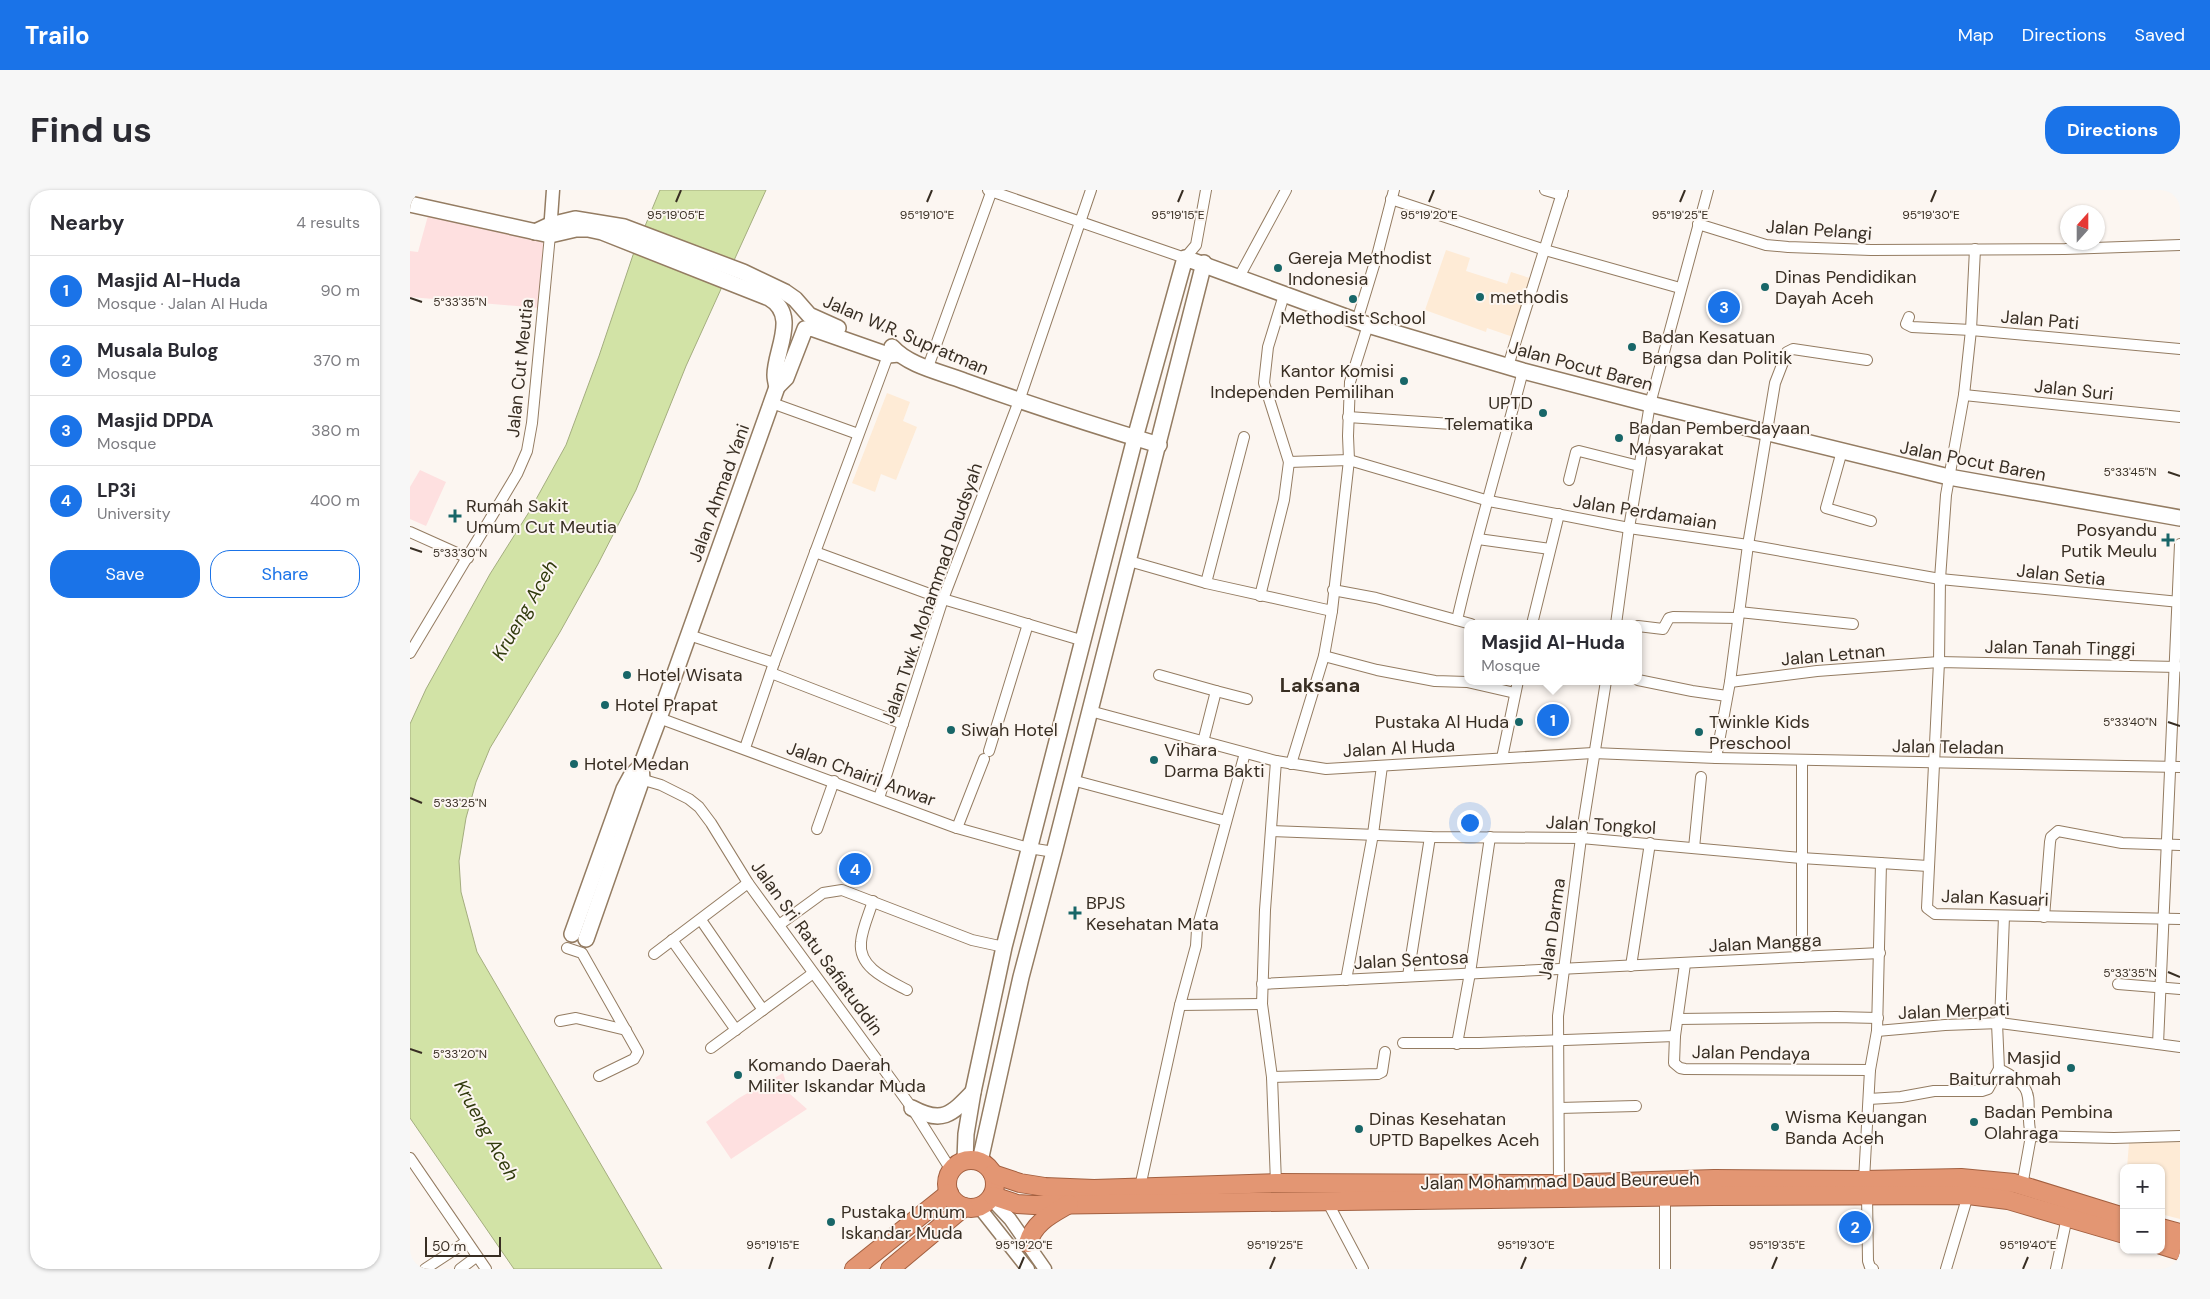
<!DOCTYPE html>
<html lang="en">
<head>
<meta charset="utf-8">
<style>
	:root { --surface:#fff; --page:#f7f7f7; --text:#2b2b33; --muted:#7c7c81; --line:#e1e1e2; --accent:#1a73e8 }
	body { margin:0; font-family:"DM Sans",sans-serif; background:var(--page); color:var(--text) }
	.controls { position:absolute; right:15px; bottom:15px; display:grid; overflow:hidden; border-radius:10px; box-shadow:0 1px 4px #0004 }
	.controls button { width:45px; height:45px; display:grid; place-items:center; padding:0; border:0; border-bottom:1px solid var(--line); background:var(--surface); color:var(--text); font:25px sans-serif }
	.compass { position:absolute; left:1650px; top:15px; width:45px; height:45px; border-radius:50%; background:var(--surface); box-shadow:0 1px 4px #0004; rotate:21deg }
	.scale { position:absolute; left:15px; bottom:12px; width:76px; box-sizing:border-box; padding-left:5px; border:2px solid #382e23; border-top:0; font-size:14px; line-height:18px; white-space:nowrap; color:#382e23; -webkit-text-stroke:4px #fcf6f1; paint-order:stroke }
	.you { position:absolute; left:1059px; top:632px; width:18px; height:18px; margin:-12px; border:4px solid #fff; border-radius:50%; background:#1a73e8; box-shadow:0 0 0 8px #1a73e833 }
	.badge { display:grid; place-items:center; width:32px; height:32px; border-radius:50%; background:var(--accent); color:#fff; font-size:16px; font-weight:700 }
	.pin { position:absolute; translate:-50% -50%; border:2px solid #fff; box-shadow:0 1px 5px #0006 }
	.popup { position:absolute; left:1054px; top:430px; width:178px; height:65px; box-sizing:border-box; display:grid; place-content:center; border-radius:10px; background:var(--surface); filter:drop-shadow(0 1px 4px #0005); font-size:16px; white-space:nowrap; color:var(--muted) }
	.popup b { font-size:19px; color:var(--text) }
	.popup::after { content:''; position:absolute; left:50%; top:100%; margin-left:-10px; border:10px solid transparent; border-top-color:var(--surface) }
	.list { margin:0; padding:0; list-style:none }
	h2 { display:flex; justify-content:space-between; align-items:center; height:65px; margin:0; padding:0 20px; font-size:21px }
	h2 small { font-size:16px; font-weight:400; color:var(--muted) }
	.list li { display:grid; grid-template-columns:32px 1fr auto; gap:15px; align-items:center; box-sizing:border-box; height:70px; padding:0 20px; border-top:1px solid var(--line) }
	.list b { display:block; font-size:19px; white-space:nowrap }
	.list p { margin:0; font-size:16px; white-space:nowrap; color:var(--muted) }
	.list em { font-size:16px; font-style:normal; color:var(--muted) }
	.actions { display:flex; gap:10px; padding:15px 20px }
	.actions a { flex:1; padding:11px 0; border:1px solid var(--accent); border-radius:20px; text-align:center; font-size:18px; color:var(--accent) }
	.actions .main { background:var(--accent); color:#fff }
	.map { position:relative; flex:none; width:1770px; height:1079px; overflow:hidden; border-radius:20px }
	header { display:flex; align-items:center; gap:30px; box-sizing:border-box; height:70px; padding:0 25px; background:var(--accent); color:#fff }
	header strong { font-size:24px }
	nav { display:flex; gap:28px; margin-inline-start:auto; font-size:18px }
	.intro { display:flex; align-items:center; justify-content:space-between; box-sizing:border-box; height:120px; padding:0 30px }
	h1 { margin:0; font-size:35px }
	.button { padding:12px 22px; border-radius:20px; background:var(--accent); color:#fff; font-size:18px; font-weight:700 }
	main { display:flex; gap:30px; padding:0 30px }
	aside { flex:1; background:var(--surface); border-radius:20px; box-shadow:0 1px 4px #0004 }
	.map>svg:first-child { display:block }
	.built { fill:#feebd6 }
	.green { fill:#fee0e0 }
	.water { fill:#d2e3a6; stroke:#a4ad7f }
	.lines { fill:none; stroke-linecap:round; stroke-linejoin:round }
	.minor-casing { stroke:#947c62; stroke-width:12 }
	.tertiary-casing { stroke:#947c62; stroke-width:15 }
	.secondary-casing { stroke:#947c62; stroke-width:18 }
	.trunk-casing { stroke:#a36040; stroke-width:20 }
	.minor { stroke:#fff; stroke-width:10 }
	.tertiary { stroke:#fff; stroke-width:12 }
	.secondary { stroke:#fff; stroke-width:15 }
	.trunk { stroke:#e39673; stroke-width:18 }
	.ticks { fill:none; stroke:#382e23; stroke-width:2 }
	.poi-dot { fill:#186668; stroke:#fcf6f1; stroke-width:2 }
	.labels { text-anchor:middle; stroke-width:4; stroke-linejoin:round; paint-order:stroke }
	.street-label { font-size:18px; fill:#382e23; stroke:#fcf6f1 }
	.poi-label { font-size:18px; fill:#382e23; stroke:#fcf6f1; text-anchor:start }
	.water-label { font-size:19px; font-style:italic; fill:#313b0d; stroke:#fcf6f1 }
	.quarter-label { font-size:20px; font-weight:bold; fill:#382e23; stroke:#fcf6f1 }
	.ticks-label { font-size:12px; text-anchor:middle; fill:#382e23; stroke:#fcf6f1; stroke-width:4; stroke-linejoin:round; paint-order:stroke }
</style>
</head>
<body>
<header>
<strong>Trailo</strong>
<nav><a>Map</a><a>Directions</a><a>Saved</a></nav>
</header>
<div class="intro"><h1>Find us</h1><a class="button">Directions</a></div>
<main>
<aside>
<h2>Nearby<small>4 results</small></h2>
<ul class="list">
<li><span class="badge">1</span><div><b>Masjid Al-Huda</b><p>Mosque · Jalan Al Huda</p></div><em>90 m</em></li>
<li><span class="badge">2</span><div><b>Musala Bulog</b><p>Mosque</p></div><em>370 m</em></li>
<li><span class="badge">3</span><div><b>Masjid DPDA</b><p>Mosque</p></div><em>380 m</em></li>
<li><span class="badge">4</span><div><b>LP3i</b><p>University</p></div><em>400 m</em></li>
</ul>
<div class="actions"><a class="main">Save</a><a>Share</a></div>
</aside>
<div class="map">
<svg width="1770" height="1079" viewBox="0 0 1770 1079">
	<rect width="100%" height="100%" fill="#fcf6f1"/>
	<g class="built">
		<polygon points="1036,60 1060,68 1056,81 1097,94 1101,82 1126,90 1106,148 1077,138 1076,142 1015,120"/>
		<polygon points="477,203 500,212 493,231 507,237 486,290 471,284 465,302 442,293"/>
		<polygon points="1770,950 1770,1029 1751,1024 1751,978 1717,978 1719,953"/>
	</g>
	<g class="green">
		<polygon points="19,22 131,51 136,57 129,118 0,107 0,61 8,62"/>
		<polygon points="10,280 36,292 16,336 0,329 0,297"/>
		<polygon points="373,883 380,904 397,919 321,969 296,932 329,908"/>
	</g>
	<polygon class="water" points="250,0 356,0 276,176 226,300 188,374 150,442 80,558 66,592 56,628 49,671 51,702 67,762 252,1079 104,1079 0,928 0,534 16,499 80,384 119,322 156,255 189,166 223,65"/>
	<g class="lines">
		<g class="minor-casing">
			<g id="minor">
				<polyline points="578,0 775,68 786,55 796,0"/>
				<polyline points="1135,0 1152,5"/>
				<polyline points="981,9 1135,60 1270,98"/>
				<polyline points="1288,34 1356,55 1378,57 1461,60 1655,59 1770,55"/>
				<polyline points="1565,59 1561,140 1554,205 1536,305 1530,389 1529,472 1517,718 1525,724 1770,729"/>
				<polyline points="829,87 876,0"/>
				<polyline points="874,105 858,157 854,193 879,272 939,270 1079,311 1219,338 1338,355 1530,389 1770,412"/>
				<polyline points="1499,127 1496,134 1502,137 1561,140 1770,159"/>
				<polyline points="947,131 968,62 984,0"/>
				<polyline points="1098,176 1153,0"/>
				<polyline points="518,177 582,0"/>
				<polyline points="1554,205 1770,227"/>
				<polyline points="362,213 448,244"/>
				<polyline points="938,227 1042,234"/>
				<polyline points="1432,261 1416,318 1461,331"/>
				<polyline points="1159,290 1166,262 1169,261 1229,276"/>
				<polyline points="0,342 58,368"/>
				<polyline points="1068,349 1140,359"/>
				<polyline points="405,362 533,409 674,451"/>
				<polyline points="719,371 796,393 922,421 939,270 938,246 940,192 958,135"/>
				<polyline points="796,393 834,247"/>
				<polyline points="923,400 966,408 1061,434"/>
				<polyline points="850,406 874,310 879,272"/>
				<polyline points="1329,422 1443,434"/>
				<path d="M1047,430C1066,347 1091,264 1113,181"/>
				<polyline points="1122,434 1149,324"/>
				<polyline points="1206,434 1219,338 1240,214 1298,0"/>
				<polyline points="1228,436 1253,439 1259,428 1263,427 1328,428"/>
				<polyline points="279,445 364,473"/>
				<polyline points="0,463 107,284 117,261 122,233 140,45"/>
				<polyline points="914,466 967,480 1025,491 1057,492 1105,503"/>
				<polyline points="361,483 493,534"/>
				<polyline points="749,485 806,501 793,552"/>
				<polyline points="1228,490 1282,501 1317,506"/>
				<polyline points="1320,492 1407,481 1529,472 1768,477"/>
				<polyline points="806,501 837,509"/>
				<polyline points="680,521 866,571 916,579 1183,563 1306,568 1770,577"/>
				<polyline points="249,528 547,638 619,658 644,662"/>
				<polyline points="335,558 364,473 480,160"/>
				<polyline points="579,561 618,434"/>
				<polyline points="1092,568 1108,491"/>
				<polyline points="1306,568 1320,492 1338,355 1365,193 1377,162 1383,159 1457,170"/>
				<polyline points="1392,570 1392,767"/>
				<polyline points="866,571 855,720 852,814 862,887 866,993"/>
				<polyline points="881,574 914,466 922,421"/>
				<polyline points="227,588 251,595 279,609 289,617 301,633 338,693 502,918 541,980"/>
				<polyline points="662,590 816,631"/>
				<polyline points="469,608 533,409 609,211 681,0"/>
				<polyline points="547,638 574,569"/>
				<polyline points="407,639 424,591"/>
				<polyline points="861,641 1020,647 1171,648 1391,668 1518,676"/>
				<polyline points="1284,658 1291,587"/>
				<path d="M463,711C459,724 452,739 451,752C448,778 478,790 497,800"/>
				<polyline points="1634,727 1640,652 1641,647 1648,641 1712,653 1770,655"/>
				<polyline points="291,730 353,820"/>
				<polyline points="369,735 413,703 432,700 562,750 594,757"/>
				<polyline points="262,750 326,840"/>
				<polyline points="157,758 172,763 228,862 224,869 189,886"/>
				<polyline points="244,764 338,693"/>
				<polyline points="1275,774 1265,846 1264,873 1270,878 1275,879 1460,880"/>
				<polyline points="1221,776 1240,653"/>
				<polyline points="998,786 1020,647"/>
				<polyline points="936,790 963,644 972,576"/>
				<polyline points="852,794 1470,763"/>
				<polyline points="1708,794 1770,799"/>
				<polyline points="770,815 852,814"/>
				<polyline points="1268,829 1426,827 1468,828"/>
				<polyline points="150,831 166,828 216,840"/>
				<path d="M1587,833L1589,879C1632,900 1613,910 1621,946L1704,948L1770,946"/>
				<polyline points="1590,833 1594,726"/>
				<polyline points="1467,841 1535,835 1590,833 1770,857"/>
				<polyline points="993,853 1069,853 1265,846"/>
				<polyline points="1047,854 1060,783 1080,647"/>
				<polyline points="1748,854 1770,354"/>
				<polyline points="301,858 402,784"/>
				<polyline points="862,887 968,884 972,882 975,862"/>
				<polyline points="1459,909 1491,907 1524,901 1572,901 1578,899 1589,879"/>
				<polyline points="1149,918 1226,916"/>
				<polyline points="0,968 76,1079"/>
				<polyline points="1454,990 1460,880 1467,841 1471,673"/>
				<polyline points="1149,994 1148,826 1171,648 1196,491"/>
				<polyline points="1612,996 1621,946"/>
				<polyline points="730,997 770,815 786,756 787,739 835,563"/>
				<polyline points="1457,1005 1458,1071 1460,1077 1463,1079"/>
				<polyline points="1255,1008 1255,1079"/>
				<polyline points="917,1011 953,1079"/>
				<polyline points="15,1079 56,1052"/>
				<polyline points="50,1079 66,1067"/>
				<polyline points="1536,1079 1558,1005"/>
				<polyline points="1646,1079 1657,1027"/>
			</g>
		</g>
		<g class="tertiary-casing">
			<g id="tertiary">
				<polyline points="140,42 143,0"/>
				<polyline points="581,1009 600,1029 635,1079"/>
				<polyline points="569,1017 618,1079"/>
			</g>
		</g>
		<g class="secondary-casing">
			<g id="secondary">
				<path d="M0,14L140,45L166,39H178L192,42L359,108C389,125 365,160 365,185C365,188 366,193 367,197"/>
				<polyline points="125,42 140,35 165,29 214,37 333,82 375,102 385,109 399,125 428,138"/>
				<path d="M482,157C499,176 531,182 554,191C618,214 683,235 749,255"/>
				<polyline points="162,744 214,599 221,586 231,576 249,528 367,197 376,188 395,139 401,138 478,165 489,164"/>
				<polyline points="176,749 232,589 231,576"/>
				<path d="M502,918C532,934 541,925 563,902"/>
				<polyline points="555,970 556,944 563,902 594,757 725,248 775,68 958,135 1113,181 1240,214 1539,287 1770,328"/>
				<polyline points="570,971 611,787 644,662 794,73"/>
			</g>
		</g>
		<g class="trunk-casing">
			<g id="trunk">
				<circle cx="561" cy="994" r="24"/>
				<polyline points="583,984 610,993 635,997 684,999 866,993 1149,994 1304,989 1454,990 1551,988 1604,993 1714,1027"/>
				<polyline points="583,1006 607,1014 624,1015 1304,1006 1558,1005 1598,1010 1714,1044"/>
				<polyline points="1751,1038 1770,1043"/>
				<path d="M618,1053C624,1032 642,1024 659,1014"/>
				<polyline points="1751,1055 1770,1061"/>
				<polyline points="444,1079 539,1003"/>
				<polyline points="480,1079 554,1017"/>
			</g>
		</g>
		<use href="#minor" class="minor"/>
		<use href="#tertiary" class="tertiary"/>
		<use href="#secondary" class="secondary"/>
		<use href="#trunk" class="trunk"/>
	</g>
	<path class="ticks" d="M266,12L271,0M517,12L522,0M768,12L773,0M1019,12L1024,0M1270,12L1275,0M1521,12L1526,0M0,108L12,112M1758,282L1770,286M0,358L12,362M1758,532L1770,536M0,608L12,613M1758,782L1770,787M0,859L12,863M359,1079L363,1067M609,1079L614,1067M860,1079L865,1067M1111,1079L1116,1067M1362,1079L1367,1067M1613,1079L1618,1067"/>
	<g class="poi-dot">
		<circle cx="868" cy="78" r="5"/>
		<circle cx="1355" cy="97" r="5"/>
		<circle cx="1070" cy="107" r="5"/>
		<circle cx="943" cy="109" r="5"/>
		<circle cx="1222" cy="157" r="5"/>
		<circle cx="994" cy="191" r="5"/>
		<circle cx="1133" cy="223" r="5"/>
		<circle cx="1209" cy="248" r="5"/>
		<path d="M42.5 318.5h5v5h5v5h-5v5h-5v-5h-5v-5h5z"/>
		<path d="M1755.5 342.5h5v5h5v5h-5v5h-5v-5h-5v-5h5z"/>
		<circle cx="217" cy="485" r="5"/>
		<circle cx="195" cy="515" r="5"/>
		<circle cx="1109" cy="532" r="5"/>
		<circle cx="541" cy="540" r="5"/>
		<circle cx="1289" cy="542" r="5"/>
		<circle cx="744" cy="570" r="5"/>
		<circle cx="164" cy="574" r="5"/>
		<path d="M662.5 715.5h5v5h5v5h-5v5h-5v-5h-5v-5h5z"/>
		<circle cx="1661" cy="878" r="5"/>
		<circle cx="328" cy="885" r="5"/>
		<circle cx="1564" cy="932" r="5"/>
		<circle cx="1365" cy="937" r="5"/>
		<circle cx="949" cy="939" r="5"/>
		<circle cx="421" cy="1032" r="5"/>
	</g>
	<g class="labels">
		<g class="street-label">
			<text transform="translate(1409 40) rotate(4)" y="6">Jalan Pelangi</text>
			<text transform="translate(1630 130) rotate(5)" y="6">Jalan Pati</text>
			<text transform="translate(496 145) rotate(23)" y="6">Jalan W.R. Supratman</text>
			<text transform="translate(1171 176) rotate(15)" y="6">Jalan Pocut Baren</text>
			<text transform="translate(110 178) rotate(-84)" y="6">Jalan Cut Meutia</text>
			<text transform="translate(1664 200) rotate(6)" y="6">Jalan Suri</text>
			<text transform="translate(1563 271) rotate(11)" y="6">Jalan Pocut Baren</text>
			<text transform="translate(309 303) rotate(-70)" y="6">Jalan Ahmad Yani</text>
			<text transform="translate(1235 322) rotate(9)" y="6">Jalan Perdamaian</text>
			<text transform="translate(1651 385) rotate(6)" y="6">Jalan Setia</text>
			<text transform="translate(522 403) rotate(-71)" y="6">Jalan Twk. Mohammad Daudsyah</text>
			<text transform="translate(1650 458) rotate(1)" y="6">Jalan Tanah Tinggi</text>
			<text transform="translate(1423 465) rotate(-5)" y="6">Jalan Letnan</text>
			<text transform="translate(1538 557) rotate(1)" y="6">Jalan Teladan</text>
			<text transform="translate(989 558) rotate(-3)" y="6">Jalan Al Huda</text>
			<text transform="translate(451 584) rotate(20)" y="6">Jalan Chairil Anwar</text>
			<text transform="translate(1191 635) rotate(3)" y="6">Jalan Tongkol</text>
			<text transform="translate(1585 708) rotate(2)" y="6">Jalan Kasuari</text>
			<text transform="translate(1142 739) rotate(-82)" y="6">Jalan Darma</text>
			<text transform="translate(1355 753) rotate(-3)" y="6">Jalan Mangga</text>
			<text transform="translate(407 758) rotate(54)" y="6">Jalan Sri Ratu Safiatuddin</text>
			<text transform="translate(1001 770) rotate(-3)" y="6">Jalan Sentosa</text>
			<text transform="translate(1544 821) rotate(-2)" y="6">Jalan Merpati</text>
			<text transform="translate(1341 863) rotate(1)" y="6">Jalan Pendaya</text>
			<text transform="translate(1150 991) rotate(-1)" y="6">Jalan Mohammad Daud Beureueh</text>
		</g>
		<g class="poi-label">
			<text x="878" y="74">Gereja Methodist<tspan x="878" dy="21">Indonesia</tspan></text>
			<text x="1365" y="93">Dinas Pendidikan<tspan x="1365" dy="21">Dayah Aceh</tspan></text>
			<text x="1080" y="113">methodis</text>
			<text x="943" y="134" text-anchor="middle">Methodist School</text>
			<text x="1232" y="153">Badan Kesatuan<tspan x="1232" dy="21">Bangsa dan Politik</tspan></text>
			<text x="984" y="187" text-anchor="end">Kantor Komisi<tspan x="984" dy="21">Independen Pemilihan</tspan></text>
			<text x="1123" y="219" text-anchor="end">UPTD<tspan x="1123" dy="21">Telematika</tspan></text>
			<text x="1219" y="244">Badan Pemberdayaan<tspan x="1219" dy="21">Masyarakat</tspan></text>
			<text x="56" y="322">Rumah Sakit<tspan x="56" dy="21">Umum Cut Meutia</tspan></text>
			<text x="1747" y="346" text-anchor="end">Posyandu<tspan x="1747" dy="21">Putik Meulu</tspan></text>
			<text x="227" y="491">Hotel Wisata</text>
			<text x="205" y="521">Hotel Prapat</text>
			<text x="1099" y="538" text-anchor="end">Pustaka Al Huda</text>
			<text x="1299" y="538">Twinkle Kids<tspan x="1299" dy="21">Preschool</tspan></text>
			<text x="551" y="546">Siwah Hotel</text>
			<text x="754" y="566">Vihara<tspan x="754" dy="21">Darma Bakti</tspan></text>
			<text x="174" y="580">Hotel Medan</text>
			<text x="676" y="719">BPJS<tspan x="676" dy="21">Kesehatan Mata</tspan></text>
			<text x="1651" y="874" text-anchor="end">Masjid<tspan x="1651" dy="21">Baiturrahmah</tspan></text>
			<text x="338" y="881">Komando Daerah<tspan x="338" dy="21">Militer Iskandar Muda</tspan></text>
			<text x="1574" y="928">Badan Pembina<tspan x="1574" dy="21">Olahraga</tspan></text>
			<text x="1375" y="933">Wisma Keuangan<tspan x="1375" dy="21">Banda Aceh</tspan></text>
			<text x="959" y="935">Dinas Kesehatan<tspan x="959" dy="21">UPTD Bapelkes Aceh</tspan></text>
			<text x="431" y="1028">Pustaka Umum<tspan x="431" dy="21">Iskandar Muda</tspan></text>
		</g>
		<g class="water-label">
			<text transform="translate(114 420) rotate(-60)" y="7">Krueng Aceh</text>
			<text transform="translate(77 940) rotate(61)" y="7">Krueng Aceh</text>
		</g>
		<g class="quarter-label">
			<text x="910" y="502">Laksana</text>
		</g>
	</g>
	<g class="ticks-label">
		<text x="768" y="29">95°19'15"E</text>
		<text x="266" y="29">95°19'05"E</text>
		<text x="517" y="29">95°19'10"E</text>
		<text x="1019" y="29">95°19'20"E</text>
		<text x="1270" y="29">95°19'25"E</text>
		<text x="1521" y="29">95°19'30"E</text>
		<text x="50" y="116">5°33'35"N</text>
		<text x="1720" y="286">5°33'45"N</text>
		<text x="50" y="367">5°33'30"N</text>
		<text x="1720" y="536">5°33'40"N</text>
		<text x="50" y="617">5°33'25"N</text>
		<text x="1720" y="787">5°33'35"N</text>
		<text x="50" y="868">5°33'20"N</text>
		<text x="363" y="1059">95°19'15"E</text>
		<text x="614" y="1059">95°19'20"E</text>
		<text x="865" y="1059">95°19'25"E</text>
		<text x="1116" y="1059">95°19'30"E</text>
		<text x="1367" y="1059">95°19'35"E</text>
		<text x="1618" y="1059">95°19'40"E</text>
	</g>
</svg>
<div class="controls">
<button>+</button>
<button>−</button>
</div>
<svg class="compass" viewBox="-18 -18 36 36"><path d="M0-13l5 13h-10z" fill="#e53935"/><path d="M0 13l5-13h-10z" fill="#7c7c81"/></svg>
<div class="scale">50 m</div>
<div class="you"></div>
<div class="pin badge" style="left:1143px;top:530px">1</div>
<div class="popup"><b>Masjid Al-Huda</b>Mosque</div>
<div class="pin badge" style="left:1445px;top:1037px">2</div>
<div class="pin badge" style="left:1314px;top:117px">3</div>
<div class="pin badge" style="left:445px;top:679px">4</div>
</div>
</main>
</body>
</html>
